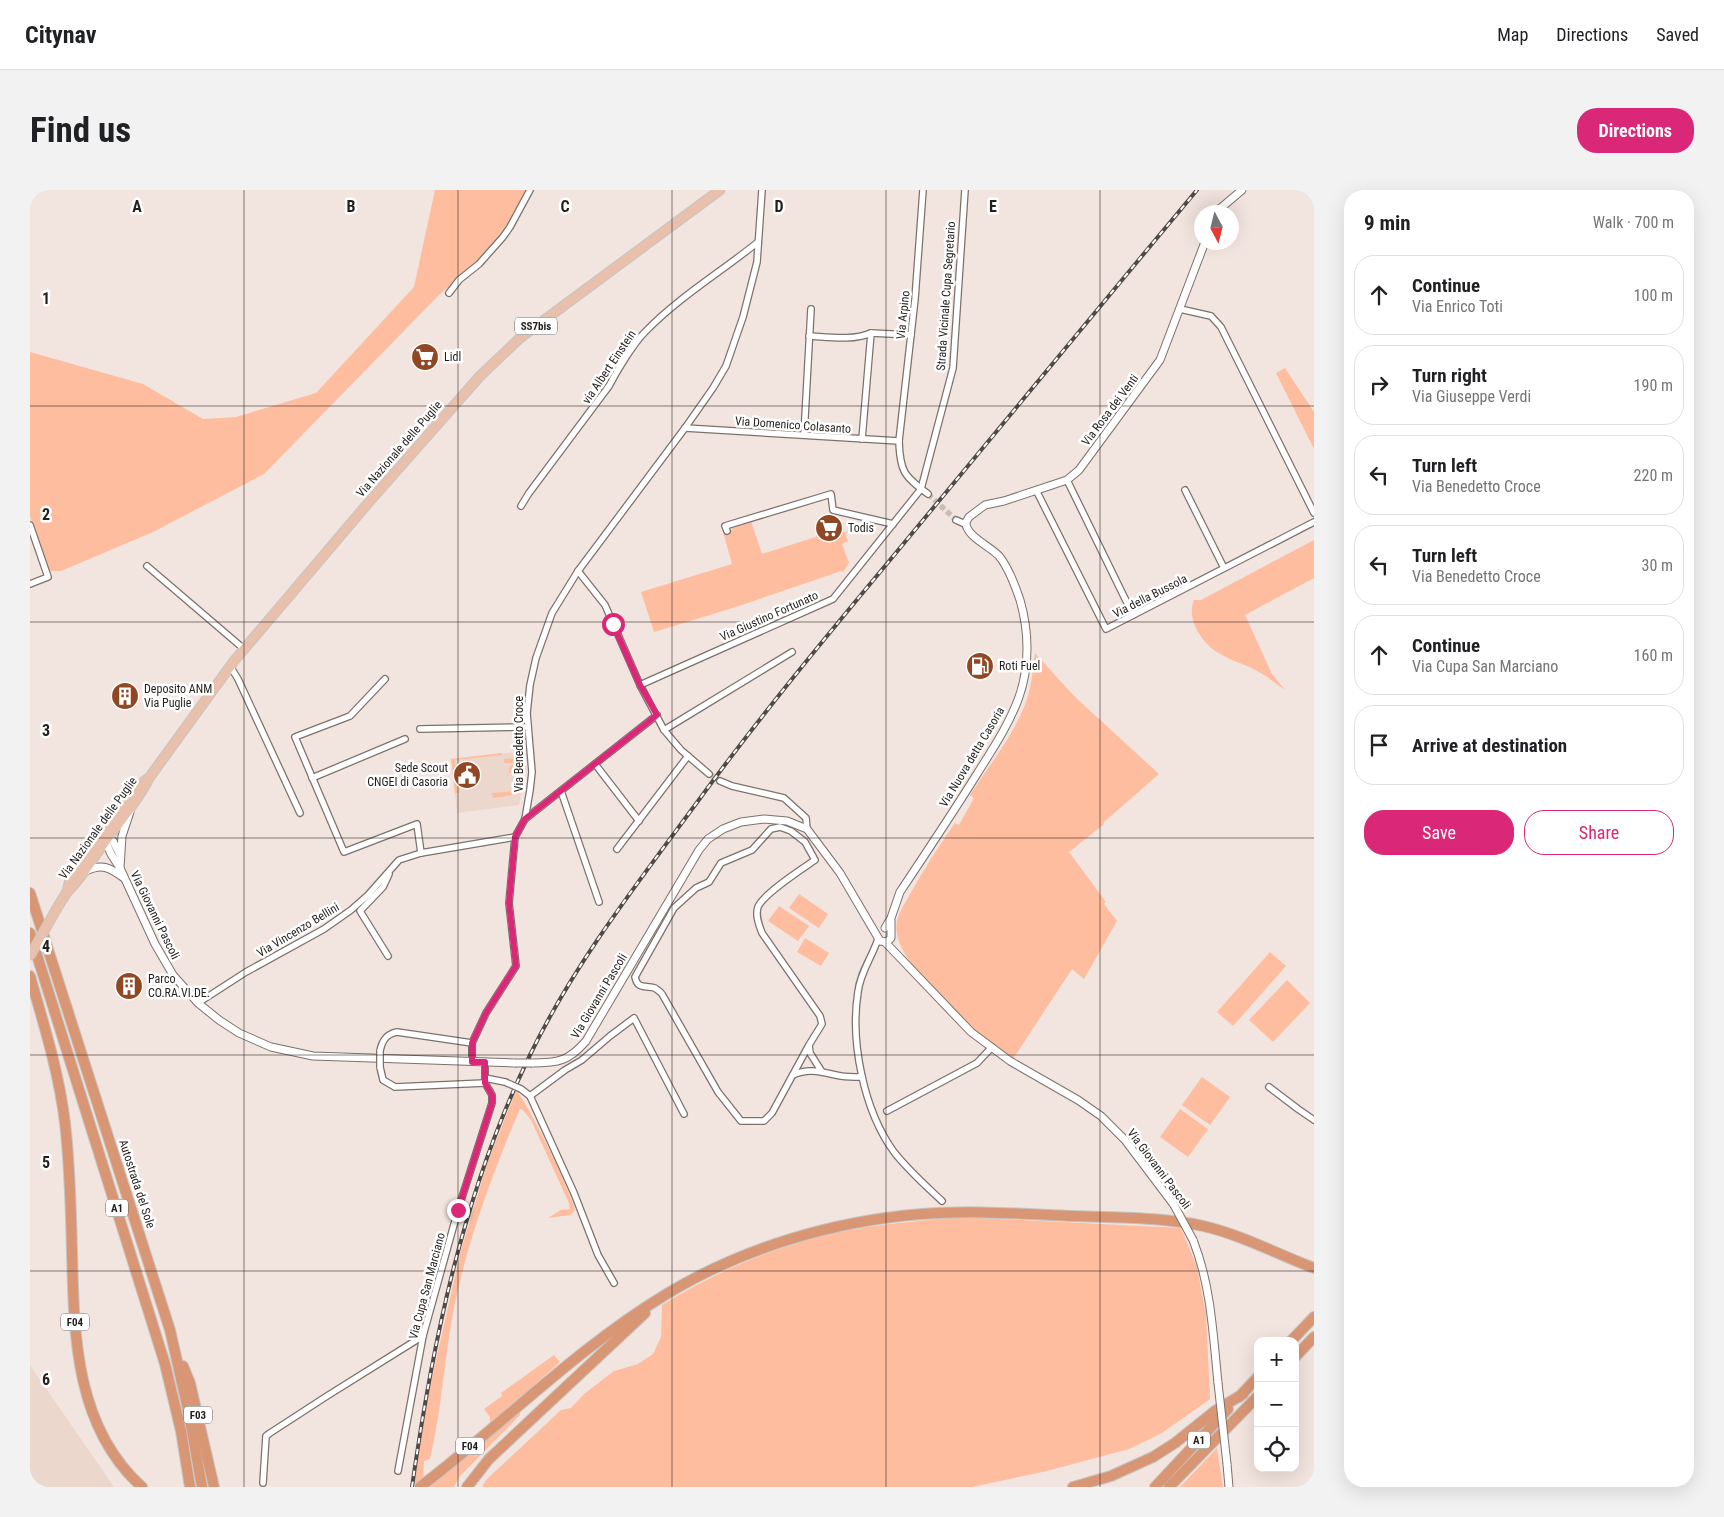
<!DOCTYPE html>
<html lang="en">
<head>
<meta charset="utf-8">
<style>
	:root { --surface:#fff; --page:#f2f2f2; --text:#202124; --muted:#757577; --line:#e0e0e0; --accent:#db2777 }
	body { margin:0; font-family:"Roboto Condensed",sans-serif; background:var(--page); color:var(--text) }
	.controls { position:absolute; right:15px; bottom:15px; display:grid; overflow:hidden; border-radius:10px; box-shadow:0 5px 20px #0002 }
	.controls button { width:45px; height:45px; display:grid; place-items:center; padding:0; border:0; border-bottom:1px solid var(--line); background:var(--surface); color:var(--text); font:25px sans-serif }
	.compass { position:absolute; left:1164px; top:15px; width:45px; height:45px; border-radius:50%; background:var(--surface); box-shadow:0 5px 20px #0002; rotate:173deg }
	.stop { position:absolute; width:15px; height:15px; margin:-11px; border:4px solid #db2777; border-radius:50%; background:#fff }
	.stop.end { background:#db2777; border-color:#fff; box-shadow:0 1px 5px #0008 }
	.list { margin:0; padding:0; list-style:none }
	h2 { display:flex; justify-content:space-between; align-items:center; height:65px; margin:0; padding:0 20px; font-size:21px }
	h2 small { font-size:16px; font-weight:400; color:var(--muted) }
	.list li { display:grid; grid-template-columns:32px 1fr auto; gap:15px; align-items:center; box-sizing:border-box; height:80px; margin:0 10px 10px; padding:0 10px; border:1px solid var(--line); border-radius:20px }
	.list b { display:block; font-size:19px; white-space:nowrap }
	.list p { margin:0; font-size:16px; white-space:nowrap; color:var(--muted) }
	.list em { font-size:16px; font-style:normal; color:var(--muted) }
	.actions { display:flex; gap:10px; padding:15px 20px }
	.actions a { flex:1; padding:11px 0; border:1px solid var(--accent); border-radius:20px; text-align:center; font-size:18px; color:var(--accent) }
	.actions .main { background:var(--accent); color:#fff }
	.icon { flex:none; width:28px; height:28px; fill:none; stroke:currentColor; stroke-width:2; stroke-linecap:round; stroke-linejoin:round }
	.map { position:relative; flex:none; width:1284px; height:1297px; overflow:hidden; border-radius:20px }
	header { display:flex; align-items:center; gap:30px; box-sizing:border-box; height:70px; padding:0 25px; background:var(--surface); border-bottom:1px solid var(--line) }
	header strong { font-size:24px }
	nav { display:flex; gap:28px; margin-inline-start:auto; font-size:18px }
	.intro { display:flex; align-items:center; justify-content:space-between; box-sizing:border-box; height:120px; padding:0 30px }
	h1 { margin:0; font-size:35px }
	.button { padding:12px 22px; border-radius:20px; background:var(--accent); color:#fff; font-size:18px; font-weight:700 }
	main { display:flex; gap:30px; padding:0 30px }
	aside { flex:1; background:var(--surface); border-radius:20px; box-shadow:0 5px 20px #0002 }
	.map>svg:first-child { display:block }
	.built { fill:#ecd7cd }
	.green { fill:#ffbd9f }
	.lines { fill:none; stroke-linecap:round; stroke-linejoin:round }
	.minor-tunnel { stroke:#c9bdb7; stroke-width:5.5; stroke-dasharray:5.5 3; stroke-linecap:butt }
	.minor-casing { stroke:#7d716c; stroke-width:8 }
	.tertiary-casing { stroke:#7d716c; stroke-width:9 }
	.primary-casing { stroke:#c6c5c4; stroke-width:11 }
	.motorway-casing { stroke:#c6c5c4; stroke-width:12 }
	.minor { stroke:#fff; stroke-width:5.5 }
	.tertiary { stroke:#fff; stroke-width:7 }
	.primary { stroke:#e8c0ac; stroke-width:9 }
	.motorway { stroke:#d99675; stroke-width:10 }
	.rail-casing { stroke:#504945; stroke-width:4 }
	.rail { stroke:#fff; stroke-width:2; stroke-dasharray:5.5; stroke-linecap:butt }
	.minor-bridge-casing { stroke:#7d716c; stroke-width:8; stroke-linecap:butt }
	.tertiary-bridge-casing { stroke:#7d716c; stroke-width:9; stroke-linecap:butt }
	.primary-bridge-casing { stroke:#c6c5c4; stroke-width:11; stroke-linecap:butt }
	.minor-bridge { stroke:#fff; stroke-width:5.5 }
	.tertiary-bridge { stroke:#fff; stroke-width:7 }
	.primary-bridge { stroke:#e8c0ac; stroke-width:9 }
	.route { stroke:#db2777; stroke-width:6 }
	.grid { fill:none; stroke:#241f1c; stroke-width:1; stroke-opacity:0.55 }
	.labels { text-anchor:middle; stroke-width:5; stroke-linejoin:round; paint-order:stroke }
	.shield { fill:#fff; stroke:#666260; stroke-width:1 }
	.shield-label { font-size:11px; font-weight:bold; fill:#241f1c }
	.street-label { font-size:12px; fill:#241f1c; stroke:#fff }
	.poi-label { font-size:12px; fill:#241f1c; stroke:#fff; text-anchor:start }
	.grid-label { font-size:16px; text-anchor:middle; font-weight:bold; fill:#241f1c; stroke:#fff; stroke-width:5; stroke-linejoin:round; paint-order:stroke }
</style>
</head>
<body>
<header>
<strong>Citynav</strong>
<nav><a>Map</a><a>Directions</a><a>Saved</a></nav>
</header>
<div class="intro"><h1>Find us</h1><a class="button">Directions</a></div>
<main>
<div class="map">
<svg width="1284" height="1297" viewBox="0 0 1284 1297">
	<rect width="100%" height="100%" fill="#f2e4de"/>
	<g class="built">
		<polygon points="493,561 496,581 489,615 427,623 421,569"/>
		<polygon points="0,1175 84,1297 0,1297"/>
	</g>
	<g class="green">
		<polygon points="405,0 497,0 477,38 451,69 410,104 234,284 123,342 31,381 19,381 16,377 0,326 0,162 113,194 173,229 206,227 286,203 384,97"/>
		<polygon points="1255,178 1284,222 1284,259 1246,183"/>
		<polygon points="721,331 732,364 792,345 821,341 815,343 818,351 812,354 819,373 813,382 811,381 706,417 624,442 611,402 702,374 693,342 702,340 701,337"/>
		<path d="M1284,350V388L1215,425L1242,484L1255,500C1246,494 1238,487 1229,482C1216,474 1200,471 1187,462C1171,451 1156,429 1164,410H1171Z"/>
		<path d="M1005,463L1044,506L1129,584L1074,632L1073,635L1039,662L1076,712L1074,714L1087,731L1054,789L1042,779L983,869C952,847 858,773 867,731C869,721 876,712 880,704C894,679 909,656 925,633L929,635L944,608L940,605C960,574 985,544 997,509C1002,494 1003,478 1005,463Z"/>
		<polygon points="472,563 472,565 425,570 429,603 425,603 421,569"/>
		<polygon points="494,567 496,581 490,604 463,608 462,603 486,601 491,581 487,581 481,584 479,582 479,578 481,575 485,576 485,573 474,573 474,569"/>
		<polygon points="769,704 798,724 789,738 759,718"/>
		<polygon points="749,716 779,736 768,751 738,731"/>
		<polygon points="775,748 799,763 791,776 767,762"/>
		<polygon points="1240,762 1256,776 1203,836 1187,822"/>
		<polygon points="1257,790 1280,813 1243,852 1219,830"/>
		<polygon points="1172,887 1200,907 1180,935 1152,915"/>
		<path d="M486,901C496,908 543,1006 545,1020L540,1025L518,1028L531,1020L540,1019L539,1013L501,930L493,920L490,919C462,984 438,1049 424,1118C414,1168 412,1219 400,1269L394,1271L393,1297H384L391,1248L400,1197L431,1060L458,971Z"/>
		<polygon points="1150,919 1178,939 1158,967 1130,947"/>
		<path d="M917,1028H949L1151,1038L1167,1077L1176,1124L1180,1209L1132,1243L1099,1259L1017,1281L942,1297H452L456,1290L531,1220L541,1218L554,1204L584,1181L608,1174L623,1164L631,1147L632,1115C695,1076 765,1048 838,1037C864,1033 891,1031 917,1028Z"/>
		<polygon points="524,1165 530,1172 483,1214 490,1219 490,1225 430,1286 424,1297 399,1297 459,1248 460,1227 454,1219 472,1206 471,1203"/>
		<polygon points="1187,1258 1193,1297 1150,1297"/>
	</g>
	<g class="lines">
		<g class="minor-tunnel">
			<polyline points="898,304 926,330"/>
			<polyline points="679,584 690,591"/>
		</g>
		<g class="minor-casing">
			<g id="minor">
				<path d="M893,0L885,109L869,251C870,282 874,286 898,304"/>
				<polyline points="419,103 429,90 449,74 473,47 480,37 500,0"/>
				<polyline points="1150,119 1181,126 1191,137 1284,323"/>
				<path d="M779,146C798,147 823,151 841,143L881,145"/>
				<polyline points="655,238 869,251"/>
				<polyline points="774,245 781,119"/>
				<polyline points="832,249 841,143"/>
				<polyline points="1037,290 1103,425"/>
				<polyline points="1006,300 1076,439 1284,332"/>
				<polyline points="1155,300 1194,378"/>
				<path d="M491,316L499,303L579,196C587,181 603,154 615,142C649,107 691,82 728,52"/>
				<polyline points="926,330 935,334"/>
				<polyline points="0,335 18,387 0,394"/>
				<polyline points="697,341 695,336 801,304 803,320 863,334"/>
				<polyline points="117,376 214,459"/>
				<polyline points="548,381 575,415 610,495 634,540 651,560 679,584"/>
				<polyline points="200,476 208,489 270,623"/>
				<polyline points="355,489 320,526 265,547 314,662 387,634 391,663"/>
				<polyline points="610,495 803,409 891,299 923,178 935,0"/>
				<polyline points="390,539 498,537"/>
				<polyline points="634,540 762,462"/>
				<polyline points="565,574 609,631"/>
				<polyline points="282,588 375,549"/>
				<polyline points="690,591 702,596 754,608 776,628 777,639"/>
				<polyline points="531,601 569,712"/>
				<polyline points="495,629 627,525"/>
				<polyline points="587,659 658,566"/>
				<path d="M848,749C842,767 830,783 828,802C820,852 834,921 864,962C878,980 896,996 912,1011"/>
				<polyline points="358,766 330,721 353,697 359,684"/>
				<polyline points="168,813 216,782 294,739 321,720 338,705 369,670 391,663 485,647"/>
				<path d="M779,855L742,923L734,931H711L688,902L632,804C632,803 626,799 625,798C615,795 608,800 605,787L644,718L666,698L679,692L691,673L722,660L741,639L750,637L761,641L775,652L785,670C772,679 733,704 728,717C725,725 729,735 732,743L790,826L792,834L779,855L780,863L792,882"/>
				<path d="M350,861C352,851 356,844 367,842L442,853"/>
				<polyline points="442,872 442,853 456,823 486,776 479,713 485,647 495,629 500,600 502,582 497,523 500,495 506,468 522,423 548,381 655,238 683,198 696,176 713,127 727,72 732,0"/>
				<polyline points="350,877 353,890 365,897 455,893"/>
				<path d="M763,885C780,877 794,883 811,886C818,887 825,887 832,887"/>
				<polyline points="455,888 475,892"/>
				<polyline points="455,893 455,873"/>
				<polyline points="1239,897 1268,919 1284,930"/>
				<polyline points="491,899 500,906 544,1003 568,1065 584,1093"/>
				<polyline points="500,906 535,880 552,870 580,846 604,828 654,924"/>
				<polyline points="857,921 947,873 962,857"/>
				<polyline points="368,1281 393,1146 428,1020 462,913 462,905 455,893"/>
				<polyline points="233,1293 236,1246 240,1243 297,1206 393,1146"/>
			</g>
		</g>
		<g class="tertiary-casing">
			<g id="tertiary">
				<polyline points="1186,22 1212,0"/>
				<polyline points="76,647 83,651 90,665"/>
				<polyline points="74,648 81,664 90,678 125,754 143,785 168,813 189,830 209,843 241,857 283,866 485,873"/>
				<polyline points="90,678 92,646 100,622"/>
				<path d="M54,682C72,673 79,677 94,688"/>
				<path d="M855,738L861,728L870,702C896,663 922,624 947,584C962,560 979,535 989,507C1000,476 999,441 990,410C985,395 979,378 969,366C960,356 935,346 936,332L939,327L955,315L974,311L1037,290L1049,280L1130,170L1175,52"/>
				<polyline points="855,752 941,842 980,871 1048,910 1071,926 1095,950 1144,1015"/>
				<path d="M502,873C528,873 539,871 556,851L669,660L678,649L693,639L711,632L734,629L757,631L777,639L810,683L850,751L857,752L861,748V731"/>
				<path d="M1163,1050C1181,1095 1183,1144 1188,1193"/>
				<polyline points="1197,1274 1199,1297"/>
			</g>
		</g>
		<g class="primary-casing">
			<g id="primary">
				<path d="M37,702C53,687 63,667 77,649C91,629 109,610 119,588L204,471L339,312L450,186L490,148L690,0"/>
				<polyline points="27,718 37,702 40,689 50,674 107,597 117,589"/>
			</g>
		</g>
		<g class="motorway-casing">
			<g id="motorway">
				<polyline points="0,703 140,1140 159,1224 172,1297"/>
				<polyline points="0,743 135,1174 151,1241 160,1297"/>
				<path d="M0,786C14,835 29,883 35,933C40,976 41,1019 42,1062C44,1145 45,1237 112,1297"/>
				<polyline points="1261,1151 1284,1127"/>
				<polyline points="1265,1167 1284,1147"/>
				<polyline points="153,1176 160,1193 184,1297"/>
				<polyline points="1209,1207 1228,1187"/>
				<path d="M390,1297C473,1234 546,1159 635,1105C712,1058 803,1031 892,1024C943,1020 994,1024 1045,1026C1088,1028 1132,1027 1173,1036C1212,1045 1247,1064 1284,1078"/>
				<polyline points="437,1297 459,1269 615,1123"/>
				<polyline points="1043,1297 1081,1286 1123,1267 1145,1253 1185,1221 1213,1204"/>
				<polyline points="1125,1297 1198,1219"/>
				<polyline points="1139,1297 1228,1206"/>
			</g>
		</g>
		<use href="#minor" class="minor"/>
		<use href="#tertiary" class="tertiary"/>
		<use href="#primary" class="primary"/>
		<use href="#motorway" class="motorway"/>
		<g class="rail-casing">
			<path id="rail" d="M382,1297C403,1149 434,1000 500,865C545,772 610,690 671,607C731,525 795,448 860,370C939,275 1018,179 1097,84C1120,56 1144,28 1167,0"/>
		</g>
		<use href="#rail" class="rail"/>
		<g class="minor-bridge-casing">
			<g id="minor-bridge">
				<polyline points="350,877 350,861"/>
				<polyline points="475,892 491,899"/>
			</g>
		</g>
		<g class="tertiary-bridge-casing">
			<g id="tertiary-bridge">
				<polyline points="485,873 502,873"/>
				<polyline points="1144,1015 1163,1050"/>
				<polyline points="1188,1193 1197,1274"/>
			</g>
		</g>
		<g class="primary-bridge-casing">
			<polyline id="primary-bridge" points="0,766 27,718"/>
		</g>
		<use href="#minor-bridge" class="minor-bridge"/>
		<use href="#tertiary-bridge" class="tertiary-bridge"/>
		<use href="#primary-bridge" class="primary-bridge"/>
	</g>
	<g class="lines">
		<polyline class="route" points="428,1020 462,913 462,905 455,893 455,872 442,872 442,853 456,823 486,776 479,713 485,647 495,629 627,525 610,495 583,434"/>
	</g>
	<path class="grid" d="M214,0V1297M428,0V1297M642,0V1297M856,0V1297M1070,0V1297M0,216H1284M0,432H1284M0,648H1284M0,865H1284M0,1081H1284"/>
	<defs>
		<g id="supermarket-disc" transform="scale(1.4375)"><circle r="9.5" fill="#8f4823" stroke="#fff"/><path d="M-6-5.5h2.5l.6 2H6L4.5 2H-2.5L-4.4-4H-6ZM-1.5 3.2a1.3 1.3 0 1 0 .1 0ZM3 3.2a1.3 1.3 0 1 0 .1 0Z" fill="#fff"/></g>
		<g id="fuel-disc" transform="scale(1.4375)"><circle r="9.5" fill="#8f4823" stroke="#fff"/><path d="M-5.5-6h7V0h2V4h1.3V-2.5L3-4.5l.8-.8L6-3V5H2.5V1h-1V6h-7ZM-4.2-4.7v3.2H.2V-4.7Z" fill="#fff"/></g>
		<g id="building-disc" transform="scale(1.4375)"><circle r="9.5" fill="#8f4823" stroke="#fff"/><path d="M-4-6H4V6H1V3H-1V6H-4ZM-2.5-4.3h1.7v1.8h-1.7ZM.8-4.3h1.7v1.8H.8ZM-2.5-1h1.7V.8h-1.7ZM.8-1h1.7V.8H.8Z" fill="#fff"/></g>
		<g id="civic-disc" transform="scale(1.4375)"><circle r="9.5" fill="#8f4823" stroke="#fff"/><path d="M-.6-6.5H3V-4.5H.6V-3L4-1V1h2V6H-6V1h2V-1L-.6-3ZM-1.2 2.5V6h2.4V2.5Z" fill="#fff"/></g>
	</defs>
	<g fill-rule="evenodd">
		<use href="#supermarket-disc" x="395" y="167"/>
		<use href="#supermarket-disc" x="799" y="338"/>
		<use href="#fuel-disc" x="950" y="476"/>
		<use href="#building-disc" x="95" y="506"/>
		<use href="#civic-disc" x="437" y="585"/>
		<use href="#building-disc" x="99" y="796"/>
	</g>
	<g class="labels">
		<g class="shield">
			<rect x="485" y="127.5" width="42" height="17" rx="4"/>
			<rect x="76" y="1009.5" width="22" height="17" rx="4"/>
			<rect x="31" y="1123.5" width="28" height="17" rx="4"/>
			<rect x="154" y="1216.5" width="28" height="17" rx="4"/>
			<rect x="1158" y="1241.5" width="22" height="17" rx="4"/>
			<rect x="426" y="1247.5" width="28" height="17" rx="4"/>
		</g>
		<g class="shield-label">
			<text x="506" y="140">SS7bis</text>
			<text x="87" y="1022">A1</text>
			<text x="45" y="1136">F04</text>
			<text x="168" y="1229">F03</text>
			<text x="1169" y="1254">A1</text>
			<text x="440" y="1260">F04</text>
		</g>
		<g class="street-label">
			<text transform="translate(916 106) rotate(-86)" y="4">Strada Vicinale Cupa Segretario</text>
			<text transform="translate(873 125) rotate(-84)" y="4">Via Arpino</text>
			<text transform="translate(579 177) rotate(-56)" y="4">via Albert Einstein</text>
			<text transform="translate(1080 220) rotate(-53)" y="4">Via Rosa dei Venti</text>
			<text transform="translate(763 235) rotate(4)" y="4">Via Domenico Colasanto</text>
			<text transform="translate(369 259) rotate(-49)" y="4">Via Nazionale delle Puglie</text>
			<text transform="translate(1120 406) rotate(-27)" y="4">Via della Bussola</text>
			<text transform="translate(739 426) rotate(-24)" y="4">Via Giustino Fortunato</text>
			<text transform="translate(489 554) rotate(-90)" y="4">Via Benedetto Croce</text>
			<text transform="translate(942 567) rotate(-59)" y="4">Via Nuova detta Casoria</text>
			<text transform="translate(68 638) rotate(-54)" y="4">Via Nazionale delle Puglie</text>
			<text transform="translate(125 725) rotate(64)" y="4">Via Giovanni Pascoli</text>
			<text transform="translate(268 740) rotate(-31)" y="4">Via Vincenzo Bellini</text>
			<text transform="translate(569 806) rotate(-59)" y="4">Via Giovanni Pascoli</text>
			<text transform="translate(1129 979) rotate(53)" y="4">Via Giovanni Pascoli</text>
			<text transform="translate(107 994) rotate(72)" y="4">Autostrada del Sole</text>
			<text transform="translate(397 1096) rotate(-75)" y="4">Via Cupa San Marciano</text>
		</g>
		<g class="poi-label">
			<text x="414" y="171">Lidl</text>
			<text x="818" y="342">Todis</text>
			<text x="969" y="480">Roti Fuel</text>
			<text x="114" y="503">Deposito ANM<tspan x="114" dy="14">Via Puglie</tspan></text>
			<text x="418" y="582" text-anchor="end">Sede Scout<tspan x="418" dy="14">CNGEI di Casoria</tspan></text>
			<text x="118" y="793">Parco<tspan x="118" dy="14">CO.RA.VI.DE.</tspan></text>
		</g>
	</g>
	<g class="grid-label">
		<text x="107" y="22">A</text>
		<text x="321" y="22">B</text>
		<text x="535" y="22">C</text>
		<text x="749" y="22">D</text>
		<text x="963" y="22">E</text>
		<text x="16" y="114">1</text>
		<text x="16" y="330">2</text>
		<text x="16" y="546">3</text>
		<text x="16" y="762">4</text>
		<text x="16" y="978">5</text>
		<text x="16" y="1195">6</text>
	</g>
</svg>
<div class="controls">
<button>+</button>
<button>−</button>
<button><svg class="icon" aria-label="locate" viewBox="0 0 24 24"><circle cx="12" cy="12" r="6"/><path d="M12 2v4M12 18v4M2 12h4M18 12h4"/></svg></button>
</div>
<svg class="compass" viewBox="-18 -18 36 36"><path d="M0-13l5 13h-10z" fill="#e53935"/><path d="M0 13l5-13h-10z" fill="#757577"/></svg>
<div class="stop" style="left:583px;top:434px"></div>
<div class="stop end" style="left:428px;top:1020px"></div>
</div>
<aside>
<h2>9 min<small>Walk · 700 m</small></h2>
<ul class="list">
<li><svg class="icon" aria-label="ahead" viewBox="0 0 24 24"><path d="M12 20V5M6 11l6-6 6 6"/></svg><div><b>Continue</b><p>Via Enrico Toti</p></div><em>100 m</em></li>
<li><svg class="icon" aria-label="right" viewBox="0 0 24 24"><path d="M7 20v-9h11M14 6l5 5-5 5"/></svg><div><b>Turn right</b><p>Via Giuseppe Verdi</p></div><em>190 m</em></li>
<li><svg class="icon" aria-label="left" viewBox="0 0 24 24"><path d="M17 20v-9H6M10 6l-5 5 5 5"/></svg><div><b>Turn left</b><p>Via Benedetto Croce</p></div><em>220 m</em></li>
<li><svg class="icon" aria-label="left" viewBox="0 0 24 24"><path d="M17 20v-9H6M10 6l-5 5 5 5"/></svg><div><b>Turn left</b><p>Via Benedetto Croce</p></div><em>30 m</em></li>
<li><svg class="icon" aria-label="ahead" viewBox="0 0 24 24"><path d="M12 20V5M6 11l6-6 6 6"/></svg><div><b>Continue</b><p>Via Cupa San Marciano</p></div><em>160 m</em></li>
<li><svg class="icon" aria-label="arrive" viewBox="0 0 24 24"><path d="M6 21V4h12l-3 4 3 4H6"/></svg><div><b>Arrive at destination</b></div></li>
</ul>
<div class="actions"><a class="main">Save</a><a>Share</a></div>
</aside>
</main>
</body>
</html>
